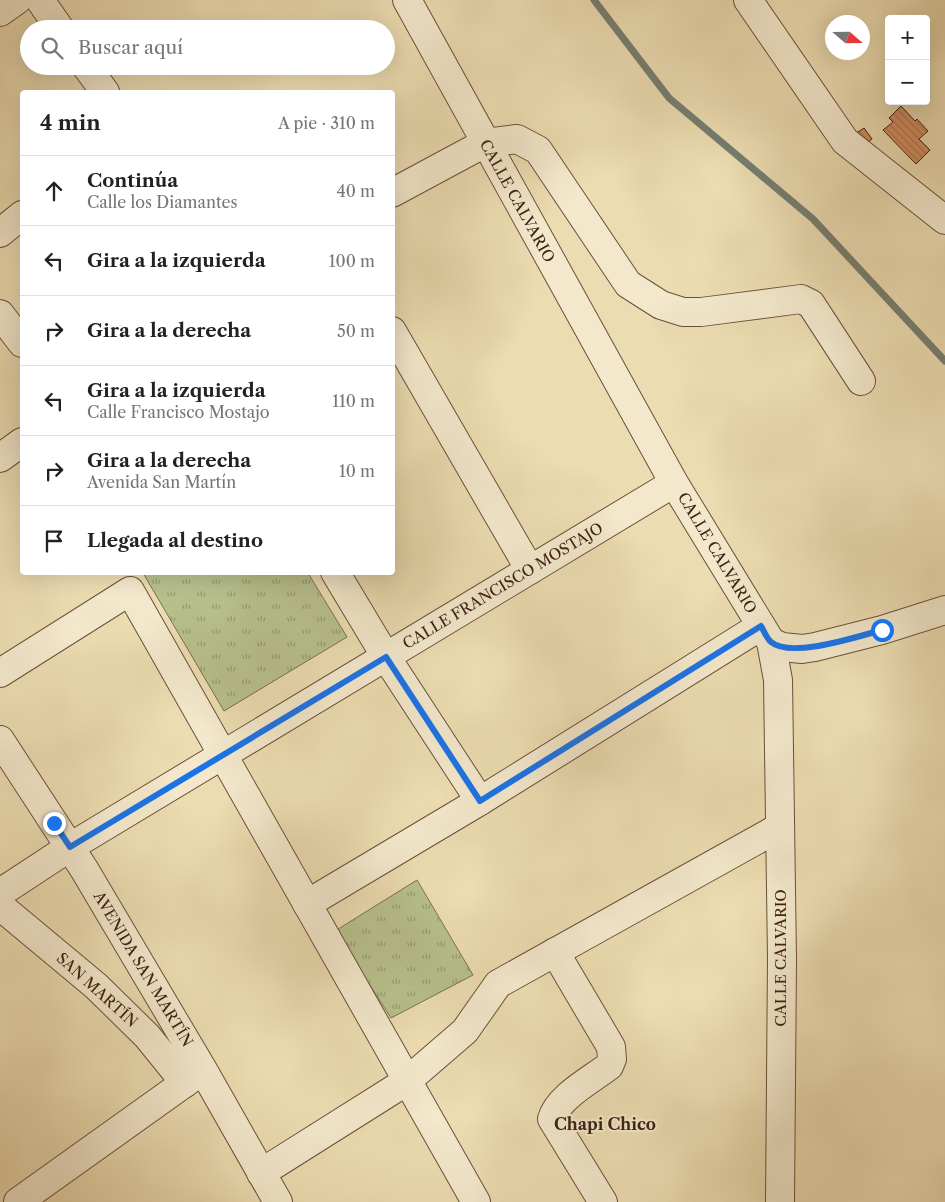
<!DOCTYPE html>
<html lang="es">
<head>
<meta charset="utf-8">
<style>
	:root { --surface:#fff; --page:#f6f6f6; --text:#222; --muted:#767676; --line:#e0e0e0 }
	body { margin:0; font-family:"Libre Caslon Text",serif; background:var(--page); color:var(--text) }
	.controls { position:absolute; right:15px; top:15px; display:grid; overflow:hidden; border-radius:5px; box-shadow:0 5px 20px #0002 }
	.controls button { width:45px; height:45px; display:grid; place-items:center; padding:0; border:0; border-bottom:1px solid var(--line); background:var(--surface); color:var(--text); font:25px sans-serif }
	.compass { position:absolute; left:825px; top:15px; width:45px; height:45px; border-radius:50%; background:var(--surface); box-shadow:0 5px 20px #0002; rotate:110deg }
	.stop { position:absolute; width:15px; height:15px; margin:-11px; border:4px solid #1a73e8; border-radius:50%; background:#fff }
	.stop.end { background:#1a73e8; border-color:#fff; box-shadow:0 1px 5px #0008 }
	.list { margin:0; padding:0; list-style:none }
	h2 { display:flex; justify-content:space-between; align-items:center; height:65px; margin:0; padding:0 20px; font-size:21px }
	h2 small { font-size:16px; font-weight:400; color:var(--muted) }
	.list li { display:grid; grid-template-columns:32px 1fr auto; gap:15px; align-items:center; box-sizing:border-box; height:70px; padding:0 20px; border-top:1px solid var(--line) }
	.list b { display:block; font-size:19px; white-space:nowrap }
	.list p { margin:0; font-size:16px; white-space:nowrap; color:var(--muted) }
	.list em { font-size:16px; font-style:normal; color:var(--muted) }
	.icon { flex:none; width:28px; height:28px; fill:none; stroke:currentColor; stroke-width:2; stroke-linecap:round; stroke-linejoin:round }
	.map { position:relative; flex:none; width:945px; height:1202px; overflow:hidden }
	.search { position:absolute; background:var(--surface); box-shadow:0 5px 20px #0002; left:20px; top:20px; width:375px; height:55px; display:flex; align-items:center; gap:12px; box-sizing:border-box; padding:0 18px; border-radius:28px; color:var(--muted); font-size:19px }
	.panel { position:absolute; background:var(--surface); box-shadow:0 5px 20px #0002; left:20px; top:90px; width:375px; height:485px; border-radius:5px }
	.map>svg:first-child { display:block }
	.grass { fill:url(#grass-tufts); stroke:#7a7150 }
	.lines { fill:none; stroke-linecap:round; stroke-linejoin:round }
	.stream { stroke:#757e71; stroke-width:7 }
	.building { fill:url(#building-back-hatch); stroke:#3e2213 }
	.minor-casing { stroke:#6a503a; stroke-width:30 }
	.minor { stroke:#f3e8cc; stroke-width:28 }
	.route { stroke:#1a73e8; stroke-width:6 }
	.labels { text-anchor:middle; stroke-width:4; stroke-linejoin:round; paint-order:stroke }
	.street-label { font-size:15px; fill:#3e2213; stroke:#f3e8cc }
	.neighbourhood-label { font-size:16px; font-weight:bold; fill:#3e2213; stroke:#f3e8cc }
</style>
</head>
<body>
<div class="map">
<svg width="945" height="1202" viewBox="0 0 945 1202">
	<defs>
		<pattern id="grass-tufts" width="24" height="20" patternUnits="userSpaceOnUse" patternTransform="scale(1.25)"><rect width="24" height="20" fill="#b7c08c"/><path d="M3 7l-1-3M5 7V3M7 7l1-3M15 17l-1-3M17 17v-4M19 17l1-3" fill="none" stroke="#969c71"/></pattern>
		<pattern id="building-back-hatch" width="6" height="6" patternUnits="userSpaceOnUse" patternTransform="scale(1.25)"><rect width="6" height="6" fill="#d28f62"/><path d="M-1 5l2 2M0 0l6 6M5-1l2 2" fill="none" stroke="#ac7450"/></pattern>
	</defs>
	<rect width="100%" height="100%" fill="#ecdcb1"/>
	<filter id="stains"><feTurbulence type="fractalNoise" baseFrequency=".004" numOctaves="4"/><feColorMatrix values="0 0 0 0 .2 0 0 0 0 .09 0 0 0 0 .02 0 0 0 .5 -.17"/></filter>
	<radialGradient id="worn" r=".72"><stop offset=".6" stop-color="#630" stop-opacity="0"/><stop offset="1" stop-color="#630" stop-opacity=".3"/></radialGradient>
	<g class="grass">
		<polygon points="143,573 308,573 347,637 224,711"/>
		<polygon points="417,880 473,975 391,1018 335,931"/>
	</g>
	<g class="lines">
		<polyline class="stream" points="594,0 669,98 813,219 945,361"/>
	</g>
	<g class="building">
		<polygon points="901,106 915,121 917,119 928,131 919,139 930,150 916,164 883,130 893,122 889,118"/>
		<polygon points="864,128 872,139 858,149 850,137"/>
	</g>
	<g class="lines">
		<g class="minor-casing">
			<g id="minor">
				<polyline points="40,0 60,29"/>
				<polyline points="407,0 674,483 771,642 778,680 782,959 780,1202"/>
				<polyline points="748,0 845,141 945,220"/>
				<polyline points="0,12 17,0"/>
				<polyline points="86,66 105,92"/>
				<polyline points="392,193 485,143 517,139 538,150 628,284 661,305 683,312 701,312 801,299 811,304 861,381"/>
				<polyline points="0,233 22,215"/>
				<polyline points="0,314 22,343"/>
				<polyline points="392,331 530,570"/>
				<polyline points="0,458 22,442"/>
				<polyline points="335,572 386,657 480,801"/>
				<polyline points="771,642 782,647 802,649 815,647 882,630 945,610"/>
				<polyline points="0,673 130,591 476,1202"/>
				<polyline points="0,740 84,869 203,1070 278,1202"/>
				<polyline points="0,893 70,847 674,483"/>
				<polyline points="307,904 480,801 761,626"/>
				<polyline points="0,906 96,986 147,1036 185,1083"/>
				<path d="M555,952L611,1047L612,1059L609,1066C591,1080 558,1097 552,1119L603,1202"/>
				<polyline points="261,1173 407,1081 465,1031 498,984 780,827"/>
				<polyline points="18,1202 200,1072"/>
			</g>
		</g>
		<use href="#minor" class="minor"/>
	</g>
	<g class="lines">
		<path class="route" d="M54,823L70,847L386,657L480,801L761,626C764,631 767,639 771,642C791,659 859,636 882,630"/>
	</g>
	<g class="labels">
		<g class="street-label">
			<text transform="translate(517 201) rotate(61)" y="5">CALLE CALVARIO</text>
			<text transform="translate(717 553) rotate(59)" y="5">CALLE CALVARIO</text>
			<text transform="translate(503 586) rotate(-31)" y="5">CALLE FRANCISCO MOSTAJO</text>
			<text transform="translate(781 958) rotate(-90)" y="5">CALLE CALVARIO</text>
			<text transform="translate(143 969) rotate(59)" y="5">AVENIDA SAN MARTÍN</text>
			<text transform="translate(97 990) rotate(42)" y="5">SAN MARTÍN</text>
		</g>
		<g class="neighbourhood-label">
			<text x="605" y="1130">Chapi Chico</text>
		</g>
	</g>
	<rect width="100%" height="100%" filter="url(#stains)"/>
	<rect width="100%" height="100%" fill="url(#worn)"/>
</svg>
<div class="controls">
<button>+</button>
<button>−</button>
</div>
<svg class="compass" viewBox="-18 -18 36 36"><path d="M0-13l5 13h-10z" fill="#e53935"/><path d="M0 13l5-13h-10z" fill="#767676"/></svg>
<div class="stop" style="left:882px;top:630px"></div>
<div class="stop end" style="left:54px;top:823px"></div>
<div class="search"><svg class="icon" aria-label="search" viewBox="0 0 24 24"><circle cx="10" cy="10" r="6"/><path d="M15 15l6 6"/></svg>Buscar aquí</div>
<section class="panel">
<h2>4 min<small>A pie · 310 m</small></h2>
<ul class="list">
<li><svg class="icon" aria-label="ahead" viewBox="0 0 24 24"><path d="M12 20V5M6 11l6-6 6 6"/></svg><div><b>Continúa</b><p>Calle los Diamantes</p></div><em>40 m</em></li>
<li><svg class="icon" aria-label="left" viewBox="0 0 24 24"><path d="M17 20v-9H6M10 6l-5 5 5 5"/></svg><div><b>Gira a la izquierda</b></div><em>100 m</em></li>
<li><svg class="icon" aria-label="right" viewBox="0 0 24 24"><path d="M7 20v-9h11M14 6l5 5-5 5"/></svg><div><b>Gira a la derecha</b></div><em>50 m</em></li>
<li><svg class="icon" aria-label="left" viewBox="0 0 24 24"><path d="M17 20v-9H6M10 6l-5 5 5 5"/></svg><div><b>Gira a la izquierda</b><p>Calle Francisco Mostajo</p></div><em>110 m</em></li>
<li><svg class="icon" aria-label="right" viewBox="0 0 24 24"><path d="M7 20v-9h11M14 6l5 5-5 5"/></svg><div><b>Gira a la derecha</b><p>Avenida San Martín</p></div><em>10 m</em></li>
<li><svg class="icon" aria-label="arrive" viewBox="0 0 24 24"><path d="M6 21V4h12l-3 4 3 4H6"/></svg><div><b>Llegada al destino</b></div></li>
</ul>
</section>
</div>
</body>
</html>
